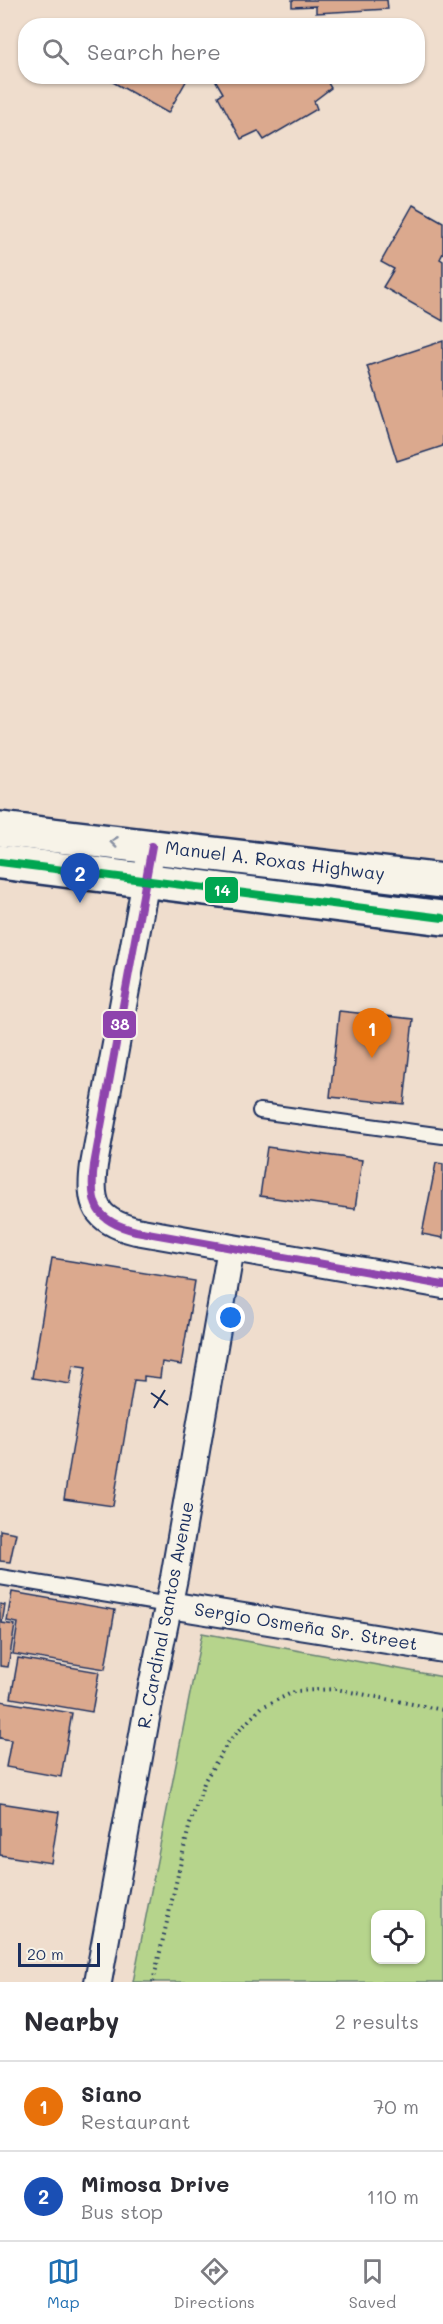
<!DOCTYPE html>
<html lang="en">
<head>
<meta charset="utf-8">
<style>
	:root { --surface:#fff; --page:#f7f7f7; --text:#2b2b33; --muted:#7c7c81; --line:#e1e1e2; --accent:#1f6fb2 }
	body { margin:0; font-family:Mali,sans-serif; background:var(--page); color:var(--text) }
	.controls { position:absolute; right:18px; bottom:18px; display:grid; overflow:hidden; border-radius:12px; box-shadow:0 2px 4px #0004 }
	.controls button { width:54px; height:54px; display:grid; place-items:center; padding:0; border:0; border-bottom:2px solid var(--line); background:var(--surface); color:var(--text); font:30px sans-serif }
	.scale { position:absolute; left:18px; bottom:15px; width:82px; box-sizing:border-box; padding-left:6px; border:3px solid #1b2f5e; border-top:0; font-size:16px; line-height:21px; white-space:nowrap; color:#1b2f5e; -webkit-text-stroke:4px #f7f3e8; paint-order:stroke }
	.you { position:absolute; left:231px; top:1318px; width:21px; height:21px; margin:-15px; border:4px solid #fff; border-radius:50%; background:#1a73e8; box-shadow:0 0 0 9px #1a73e833 }
	.badge { display:grid; place-items:center; width:39px; height:39px; border-radius:50%; background:var(--accent); color:#fff; font-size:20px; font-weight:700 }
	.pin { position:absolute; translate:-50% -50px; filter:drop-shadow(0 2px 3px #0008) }
	.pin::after { content:''; position:absolute; top:32px; width:21px; height:18px; background:inherit; clip-path:polygon(0 0,100% 0,50% 100%) }
	.list { margin:0; padding:0; list-style:none }
	h2 { display:flex; justify-content:space-between; align-items:center; height:78px; margin:0; padding:0 24px; font-size:26px }
	h2 small { font-size:20px; font-weight:400; color:var(--muted) }
	.list li { display:grid; grid-template-columns:39px 1fr auto; gap:18px; align-items:center; box-sizing:border-box; height:90px; padding:0 24px; border-top:2px solid var(--line) }
	.list b { display:block; font-size:22px; white-space:nowrap }
	.list p { margin:0; font-size:20px; white-space:nowrap; color:var(--muted) }
	.list em { font-size:20px; font-style:normal; color:var(--muted) }
	.icon { flex:none; width:33px; height:33px; fill:none; stroke:currentColor; stroke-width:2; stroke-linecap:round; stroke-linejoin:round }
	.map { position:relative; flex:none; width:443px; height:1982px; overflow:hidden }
	.search { position:absolute; background:var(--surface); box-shadow:0 2px 4px #0004; left:18px; right:18px; top:18px; height:66px; display:flex; align-items:center; gap:15px; box-sizing:border-box; padding:0 21px; border-radius:24px; color:var(--muted); font-size:22px }
	.sheet { height:258px; background:var(--surface) }
	nav { display:flex; justify-content:space-around; align-items:center; box-sizing:border-box; height:84px; border-top:2px solid var(--line); background:var(--surface); font-size:16px; color:var(--muted) }
	nav a { display:grid; justify-items:center; gap:3px }
	nav .on { color:var(--accent) }
	.map>svg:first-child { display:block }
	.green { fill:#b6d48c; stroke:#688275; stroke-width:1.5; fill-rule:evenodd }
	.building { fill:#dba98e; stroke:#1b2f5e; stroke-width:1.5 }
	.lines { fill:none; stroke-linecap:round; stroke-linejoin:round }
	.service-casing { stroke:#1b2f5e; stroke-width:18 }
	.minor-casing { stroke:#1b2f5e; stroke-width:30 }
	.primary-casing { stroke:#1b2f5e; stroke-width:38 }
	.path { stroke:#1b2f5e; stroke-width:4; stroke-dasharray:1.5 4.5; stroke-linecap:butt }
	.service { stroke:#f7f3e8; stroke-width:14 }
	.minor { stroke:#f7f3e8; stroke-width:26 }
	.primary { stroke:#f7f3e8; stroke-width:33 }
	.bus-1-casing { stroke:#f7f3e8; stroke-width:12 }
	.bus-2-casing { stroke:#f7f3e8; stroke-width:12 }
	.bus-1 { stroke:#8e44ad; stroke-width:8 }
	.bus-2 { stroke:#00a651; stroke-width:8 }
	.oneway { stroke:#8991a3 }
	.ticks { fill:none; stroke:#1b2f5e; stroke-width:2 }
	.labels { text-anchor:middle; stroke-width:4.5; stroke-linejoin:round; paint-order:stroke }
	.street-label { font-size:18px; fill:#1b2f5e; stroke:#f7f3e8 }
	.line-badge { stroke:#f7f3e8; stroke-width:2 }
	.badge-label { font-size:16px; text-anchor:middle; font-weight:bold; fill:#fff }
</style>
</head>
<body>
<div class="map">
<svg width="443" height="1982" viewBox="0 0 443 1982">
	<rect width="100%" height="100%" fill="#efddcd"/>
	<filter id="ink" filterUnits="userSpaceOnUse"><feTurbulence type="fractalNoise" baseFrequency=".0167" numOctaves="2"/><feDisplacementMap in="SourceGraphic" scale="12" xChannelSelector="R" yChannelSelector="G"/><feConvolveMatrix kernelMatrix="1 2 1 2 8 2 1 2 1" color-interpolation-filters="sRGB"/></filter>
	<g filter="url(#ink)">
		<path class="green" d="M202,1633L443,1677V1982H133ZM376,1914H420V1960H376Z"/>
		<g class="building">
			<polygon points="292,0 387,0 388,9 316,13 316,6 292,7"/>
			<polygon points="102,76 189,76 168,113"/>
			<polygon points="213,76 324,76 331,88 314,101 317,109 264,140 258,131 241,139 218,96 223,93"/>
			<polygon points="413,205 443,222 443,253 440,259 443,261 443,321 383,287 394,269 381,262"/>
			<polygon points="443,341 443,446 397,461 367,366"/>
			<polygon points="339,1011 413,1019 404,1104 330,1097"/>
			<polygon points="267,1147 362,1160 355,1209 260,1196"/>
			<polygon points="436,1163 443,1164 443,1238 422,1234"/>
			<polygon points="52,1258 195,1281 181,1365 162,1362 160,1378 144,1376 144,1381 134,1380 113,1506 64,1499 86,1367 73,1365 70,1384 32,1378"/>
			<polygon points="0,1530 16,1533 10,1562 0,1561"/>
			<polygon points="12,1592 115,1610 105,1669 13,1654 18,1623 7,1621"/>
			<polygon points="0,1604 5,1605 2,1623 15,1625 8,1667 0,1666"/>
			<polygon points="18,1658 99,1672 92,1712 11,1698"/>
			<polygon points="0,1701 72,1713 61,1777 6,1767 11,1740 0,1738"/>
			<polygon points="0,1803 59,1812 51,1863 0,1855"/>
		</g>
		<g class="lines">
			<g class="service-casing">
				<g id="service">
					<polyline points="260,1111 443,1136"/>
					<polyline points="0,1577 169,1605"/>
				</g>
			</g>
			<g class="minor-casing">
				<g id="minor">
					<path d="M149,863L94,1165C89,1204 95,1221 136,1231L443,1285"/>
					<polyline points="169,1605 443,1649"/>
					<polyline points="98,1982 151,1691 174,1578 231,1248"/>
				</g>
			</g>
			<g class="primary-casing">
				<g id="primary">
					<polyline points="0,829 443,881"/>
					<polyline points="0,862 443,918"/>
				</g>
			</g>
			<polyline class="path" points="153,1982 189,1827 205,1780 229,1741 262,1707 296,1691 336,1689 443,1710"/>
			<use href="#service" class="service"/>
			<use href="#minor" class="minor"/>
			<use href="#primary" class="primary"/>
			<g class="bus-1-casing">
				<path id="bus-1" d="M152,846L94,1165C89,1204 95,1221 136,1231L443,1285"/>
			</g>
			<g class="bus-2-casing">
				<polyline id="bus-2" points="0,862 443,918"/>
			</g>
			<use href="#bus-1" class="bus-1"/>
			<use href="#bus-2" class="bus-2"/>
		</g>
		<defs><path id="oneway-chevron" d="M-2-3.5L2.5 0L-2 3.5" fill="none" stroke-width="1.6" stroke-linecap="round" stroke-linejoin="round" transform="scale(1.5)"/></defs>
		<use class="oneway" href="#oneway-chevron" transform="translate(114 842) rotate(-173)"/>
	</g>
	<path class="ticks" d="M151,1393L168,1405M154,1408L165,1390"/>
	<g class="labels">
		<g class="street-label">
			<text transform="translate(275 861) rotate(7)" y="6">Manuel A. Roxas Highway</text>
			<text transform="translate(166 1615) rotate(-79)" y="6">R. Cardinal Santos Avenue</text>
			<text transform="translate(306 1627) rotate(9)" y="6">Sergio Osmeña Sr. Street</text>
		</g>
	</g>
	<g class="line-badge">
		<rect x="204" y="876" width="35" height="28" rx="6" fill="#00a651"/>
		<rect x="102" y="1010" width="35" height="29" rx="6" fill="#8e44ad"/>
	</g>
	<g class="badge-label">
		<text x="222" y="896">14</text>
		<text x="120" y="1030">38</text>
	</g>
</svg>
<div class="controls">
<button><svg class="icon" aria-label="locate" viewBox="0 0 24 24"><circle cx="12" cy="12" r="6"/><path d="M12 2v4M12 18v4M2 12h4M18 12h4"/></svg></button>
</div>
<div class="scale">20 m</div>
<div class="you"></div>
<div class="pin badge" style="left:372px;top:1058px;background:#e8710a">1</div>
<div class="pin badge" style="left:80px;top:903px;background:#1a4fb4">2</div>
<div class="search"><svg class="icon" aria-label="search" viewBox="0 0 24 24"><circle cx="10" cy="10" r="6"/><path d="M15 15l6 6"/></svg>Search here</div>
</div>
<section class="sheet">
<h2>Nearby<small>2 results</small></h2>
<ul class="list">
<li><span class="badge" style="background:#e8710a">1</span><div><b>Siano</b><p>Restaurant</p></div><em>70 m</em></li>
<li><span class="badge" style="background:#1a4fb4">2</span><div><b>Mimosa Drive</b><p>Bus stop</p></div><em>110 m</em></li>
</ul>
</section>
<nav>
<a class="on"><svg class="icon" aria-label="map" viewBox="0 0 24 24"><path d="M3 6l6-2 6 2 6-2v14l-6 2-6-2-6 2zM9 4v14M15 6v14"/></svg>Map</a>
<a><svg class="icon" aria-label="directions" viewBox="0 0 24 24"><path d="M12 3l9 9-9 9-9-9zM9 14v-3h6M13 9l2 2-2 2"/></svg>Directions</a>
<a><svg class="icon" aria-label="saved" viewBox="0 0 24 24"><path d="M7 4h10v16l-5-4-5 4z"/></svg>Saved</a>
</nav>
</body>
</html>
